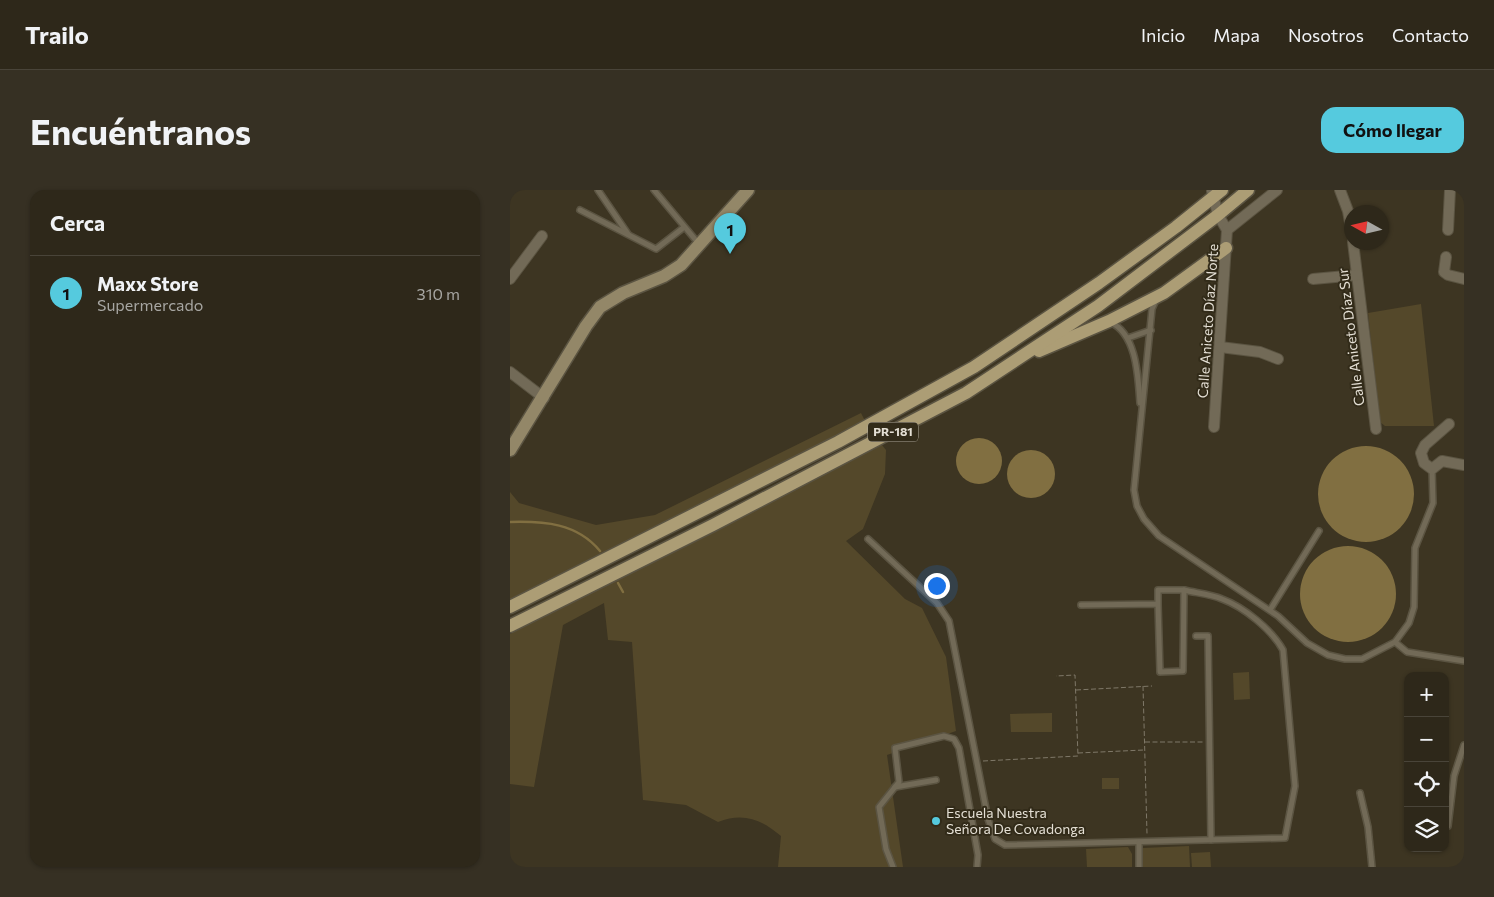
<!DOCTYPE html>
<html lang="es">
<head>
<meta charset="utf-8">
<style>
	:root { --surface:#2e281a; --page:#363023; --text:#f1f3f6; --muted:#a7a6a2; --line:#494439; --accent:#55cade }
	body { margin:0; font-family:Commissioner,sans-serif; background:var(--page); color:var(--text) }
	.controls { position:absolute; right:15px; bottom:15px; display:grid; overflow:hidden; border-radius:10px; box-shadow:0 1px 4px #0004 }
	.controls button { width:45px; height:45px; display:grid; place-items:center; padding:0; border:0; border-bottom:1px solid var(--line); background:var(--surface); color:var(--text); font:25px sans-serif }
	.compass { position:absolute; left:834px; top:15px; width:45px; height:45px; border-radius:50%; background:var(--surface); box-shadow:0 1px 4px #0004; rotate:278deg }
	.you { position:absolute; left:426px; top:395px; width:18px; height:18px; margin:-12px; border:4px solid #fff; border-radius:50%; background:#1a73e8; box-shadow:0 0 0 8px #1a73e833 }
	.badge { display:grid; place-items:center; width:32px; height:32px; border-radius:50%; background:var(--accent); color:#111; font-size:16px; font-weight:700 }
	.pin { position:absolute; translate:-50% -41px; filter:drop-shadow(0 1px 2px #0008) }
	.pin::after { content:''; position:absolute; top:26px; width:18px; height:15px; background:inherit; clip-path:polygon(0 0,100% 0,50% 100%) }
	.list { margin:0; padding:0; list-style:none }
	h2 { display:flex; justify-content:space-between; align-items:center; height:65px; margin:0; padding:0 20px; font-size:21px }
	h2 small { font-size:16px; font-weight:400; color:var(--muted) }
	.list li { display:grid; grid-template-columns:32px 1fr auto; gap:15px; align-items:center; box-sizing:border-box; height:75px; padding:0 20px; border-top:1px solid var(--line) }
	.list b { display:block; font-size:19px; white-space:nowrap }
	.list p { margin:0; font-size:16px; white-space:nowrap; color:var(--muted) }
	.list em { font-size:16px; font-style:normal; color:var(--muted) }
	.icon { flex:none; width:28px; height:28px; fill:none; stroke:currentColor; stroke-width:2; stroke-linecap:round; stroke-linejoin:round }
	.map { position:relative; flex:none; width:954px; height:677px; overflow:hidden; border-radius:15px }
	header { display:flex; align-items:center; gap:30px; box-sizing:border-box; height:70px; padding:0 25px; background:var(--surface); border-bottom:1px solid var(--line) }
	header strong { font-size:24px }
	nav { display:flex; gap:28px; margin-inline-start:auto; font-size:18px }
	.intro { display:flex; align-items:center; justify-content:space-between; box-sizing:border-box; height:120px; padding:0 30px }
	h1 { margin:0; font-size:35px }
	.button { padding:12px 22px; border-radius:15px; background:var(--accent); color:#111; font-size:18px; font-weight:700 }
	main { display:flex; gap:30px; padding:0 30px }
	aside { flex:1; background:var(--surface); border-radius:15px; box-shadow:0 1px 4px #0004 }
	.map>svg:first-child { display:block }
	.green { fill:#54482a }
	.water { fill:#816f41 }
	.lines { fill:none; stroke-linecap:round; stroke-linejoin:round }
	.stream { stroke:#816f41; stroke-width:2.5 }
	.lane-casing { stroke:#5b5442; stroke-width:8 }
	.street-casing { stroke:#5b5442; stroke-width:12 }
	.secondary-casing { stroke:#5b5442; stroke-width:15 }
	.primary-casing { stroke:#5b5442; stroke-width:15 }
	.path { stroke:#7f7868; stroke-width:1; stroke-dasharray:5 2.5; stroke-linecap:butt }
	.lane { stroke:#726a57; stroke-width:5 }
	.street { stroke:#726a57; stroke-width:10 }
	.secondary { stroke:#938768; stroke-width:12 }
	.primary { stroke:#ac9d75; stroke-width:12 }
	.poi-dot { fill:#55cade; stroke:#322b19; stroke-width:2 }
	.labels { text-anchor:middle; stroke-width:4; stroke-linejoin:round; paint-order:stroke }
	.shield { fill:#322b19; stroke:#afa99c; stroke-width:1 }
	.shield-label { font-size:12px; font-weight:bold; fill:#e4dfd4 }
	.street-label { font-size:14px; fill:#e4dfd4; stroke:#322b19 }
	.poi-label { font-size:14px; fill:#e4dfd4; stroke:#322b19; text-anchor:start }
</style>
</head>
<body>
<header>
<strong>Trailo</strong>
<nav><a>Inicio</a><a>Mapa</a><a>Nosotros</a><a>Contacto</a></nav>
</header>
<div class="intro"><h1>Encuéntranos</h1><a class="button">Cómo llegar</a></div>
<main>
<aside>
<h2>Cerca<small></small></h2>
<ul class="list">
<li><span class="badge">1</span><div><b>Maxx Store</b><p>Supermercado</p></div><em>310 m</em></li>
</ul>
</aside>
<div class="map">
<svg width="954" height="677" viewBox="0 0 954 677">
	<rect width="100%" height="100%" fill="#3d3522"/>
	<g class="green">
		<polygon points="911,114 924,236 875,236 870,232 858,123"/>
		<polygon points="351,223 355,231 0,410 0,302 9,313 86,335 145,325"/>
		<path d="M372,255L376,260L375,284L353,339L336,351L395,409L412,418L436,467L446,541L377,565L393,677H268L271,646C251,629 233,622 208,632L176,615L133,610L122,452L98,450L94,413L53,435L24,597L0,594V444Z"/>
		<polygon points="739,482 740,509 724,510 723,483"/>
		<polygon points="542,523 542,542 501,542 500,524"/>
		<rect x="592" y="588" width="17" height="11"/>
		<polygon points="679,656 680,677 633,677 633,658"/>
		<polygon points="618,657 622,664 622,677 577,677 576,659"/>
		<polygon points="700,662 701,677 682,677 681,663"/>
	</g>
	<g class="water">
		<circle cx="469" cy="271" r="23"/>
		<circle cx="856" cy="304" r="48"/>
		<circle cx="521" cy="284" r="24"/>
		<circle cx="838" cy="404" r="48"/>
	</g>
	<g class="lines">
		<g class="stream">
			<path d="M0,332C34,331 67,333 90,361"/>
			<polyline points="108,393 113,402"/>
		</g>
		<g class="lane-casing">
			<g id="lane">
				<polyline points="88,0 118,44"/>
				<polyline points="144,0 189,54"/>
				<polyline points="70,20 146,59 173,38"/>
				<polyline points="646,110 642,119 624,300 627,316 634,329 649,346 768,426 797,453 818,465 835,469 852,469 885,452 899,433 904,417 905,358 923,313 922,279"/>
				<path d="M600,132C627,144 628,187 630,213"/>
				<polyline points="618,148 641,140"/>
				<path d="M358,349L427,413L439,431L478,629L485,649L495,655L775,648L785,596L773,460C762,440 734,417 712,409C700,404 686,403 674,400"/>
				<polyline points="571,415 648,414 648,400 674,400 673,481 650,482 648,414"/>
				<polyline points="760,420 809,341"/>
				<polyline points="686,446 698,446 701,650"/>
				<polyline points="885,452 897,462 954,471"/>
				<polyline points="385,597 426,590"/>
				<polyline points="850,603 858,637 862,677"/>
				<polyline points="938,636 944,586 954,555"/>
				<polyline points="629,653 629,677"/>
				<polyline points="383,677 376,659 369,617 389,592 385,558 434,546 444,549 449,558 468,665 467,677"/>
			</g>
		</g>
		<g class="street-casing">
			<g id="street">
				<polyline points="830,0 838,21 842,44"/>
				<polyline points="702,1 708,25 717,40 704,237"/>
				<polyline points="717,40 767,0"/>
				<polyline points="938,40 940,0"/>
				<polyline points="843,52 866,239"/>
				<polyline points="936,67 934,82 938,85 954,89"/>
				<polyline points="0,89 32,46"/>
				<polyline points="803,89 847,85"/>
				<polyline points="710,157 750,162 768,169"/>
				<polyline points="0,182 34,208"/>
				<polyline points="939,234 915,255 911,263 914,273 922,279 932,271 954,275"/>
			</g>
		</g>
		<g class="secondary-casing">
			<polyline id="secondary" points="0,260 76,136 90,117 113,103 154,86 171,75 238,0"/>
		</g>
		<g class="primary-casing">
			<g id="primary">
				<polyline points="529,161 599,131 654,103 716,58"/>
				<polyline points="0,417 328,252 464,177 589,93 666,37 712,0"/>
				<polyline points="0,436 203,335 456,203 588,116 708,25 738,0"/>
			</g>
		</g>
		<g class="path">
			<polyline points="633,496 637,644"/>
			<polyline points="566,500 642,496"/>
			<polyline points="635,552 693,552"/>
			<polyline points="568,563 634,560"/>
			<polyline points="473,571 568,566 565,485 546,486"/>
		</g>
		<use href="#lane" class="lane"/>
		<use href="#street" class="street"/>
		<use href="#secondary" class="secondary"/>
		<use href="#primary" class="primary"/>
	</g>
	<circle class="poi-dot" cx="426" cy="631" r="5"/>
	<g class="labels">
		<rect class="shield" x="358" y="232.5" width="50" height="19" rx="4"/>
		<g class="shield-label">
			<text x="383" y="246">PR-181</text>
		</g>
		<g class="street-label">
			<text transform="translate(698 131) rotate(-86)" y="5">Calle Aniceto Díaz Norte</text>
			<text transform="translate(841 147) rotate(-97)" y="5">Calle Aniceto Díaz Sur</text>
		</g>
		<g class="poi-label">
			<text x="436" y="628">Escuela Nuestra<tspan x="436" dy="16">Señora De Covadonga</tspan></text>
		</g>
	</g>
</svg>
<div class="controls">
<button>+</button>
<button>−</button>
<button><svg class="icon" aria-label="locate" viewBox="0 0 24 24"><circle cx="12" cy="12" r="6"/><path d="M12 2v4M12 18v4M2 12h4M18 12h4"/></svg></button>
<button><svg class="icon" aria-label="layers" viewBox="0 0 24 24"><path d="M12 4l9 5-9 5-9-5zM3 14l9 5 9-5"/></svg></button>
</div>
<svg class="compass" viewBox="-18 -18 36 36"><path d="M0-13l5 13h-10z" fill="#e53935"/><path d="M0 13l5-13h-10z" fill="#a7a6a2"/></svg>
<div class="you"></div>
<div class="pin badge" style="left:220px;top:64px">1</div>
</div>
</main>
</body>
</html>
